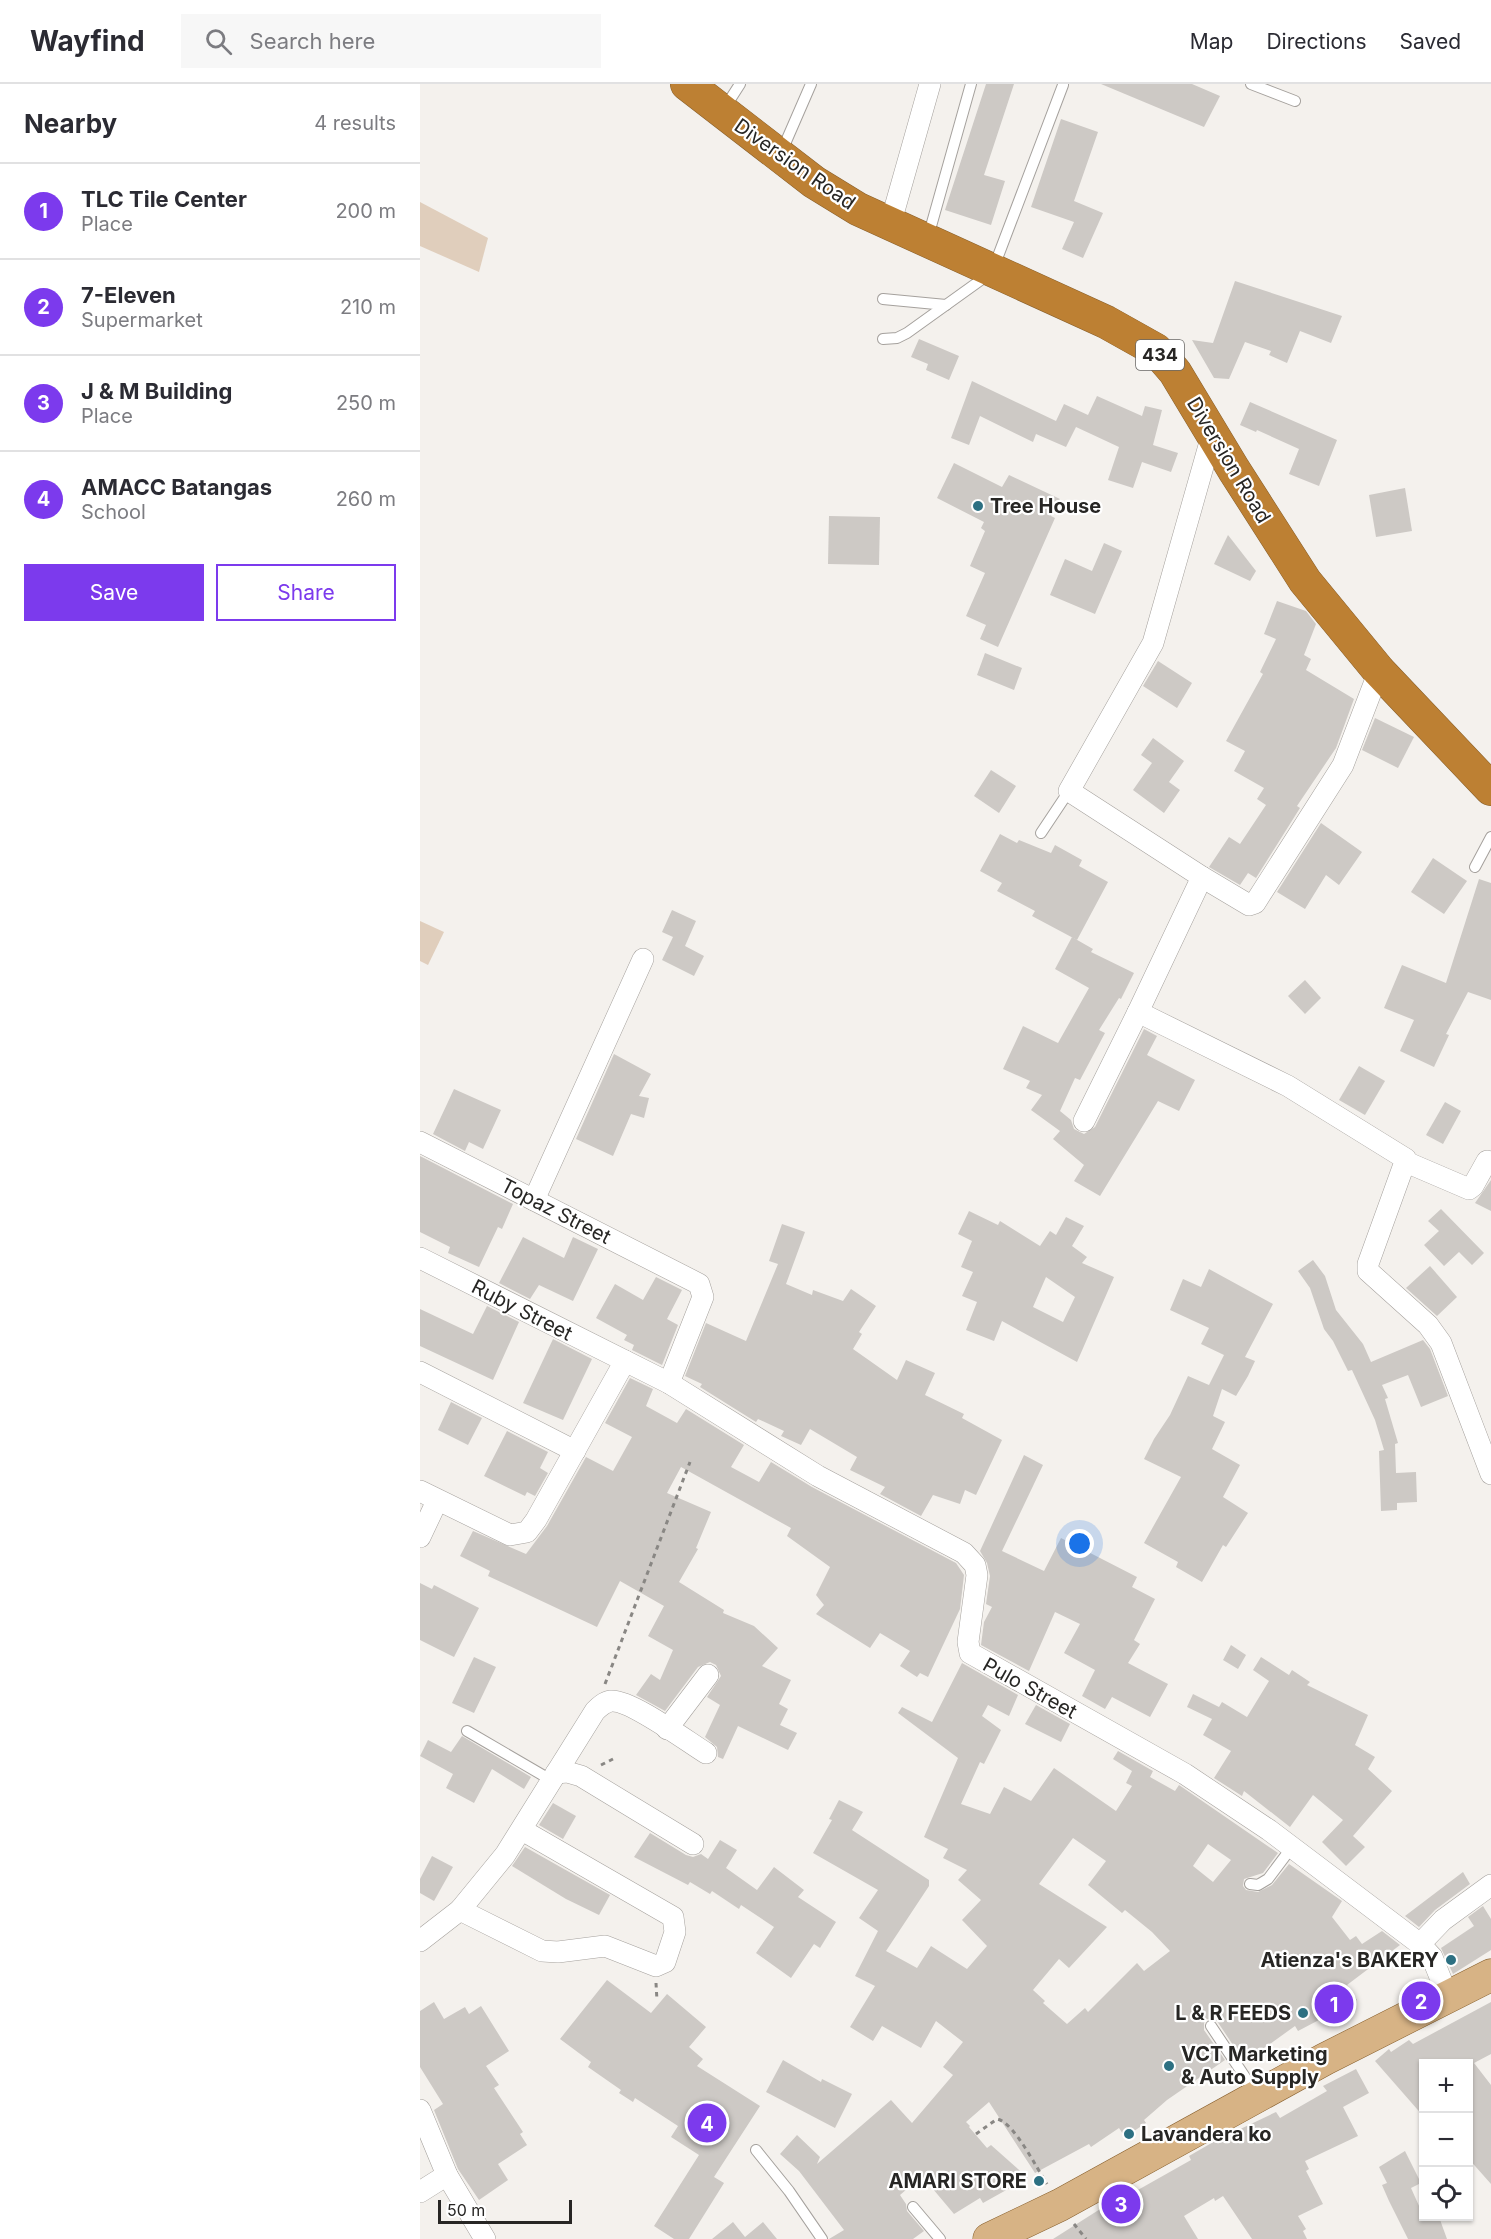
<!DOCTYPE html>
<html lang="en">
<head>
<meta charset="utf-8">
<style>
	:root { --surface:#fff; --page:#f7f7f7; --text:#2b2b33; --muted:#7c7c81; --line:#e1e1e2; --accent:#7c3aed }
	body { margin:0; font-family:Inter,sans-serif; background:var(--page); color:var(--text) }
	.controls { position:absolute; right:18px; bottom:18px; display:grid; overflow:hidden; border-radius:0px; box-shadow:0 2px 4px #0004 }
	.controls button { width:54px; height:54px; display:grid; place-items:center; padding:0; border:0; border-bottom:2px solid var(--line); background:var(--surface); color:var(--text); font:30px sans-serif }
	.scale { position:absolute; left:18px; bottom:15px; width:134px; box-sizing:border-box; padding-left:6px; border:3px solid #272624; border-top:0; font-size:16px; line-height:21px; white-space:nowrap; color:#272624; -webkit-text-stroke:4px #fff; paint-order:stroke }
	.you { position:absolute; left:660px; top:1460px; width:21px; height:21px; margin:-15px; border:4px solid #fff; border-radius:50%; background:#1a73e8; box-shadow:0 0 0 9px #1a73e833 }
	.badge { display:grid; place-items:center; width:39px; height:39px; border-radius:50%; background:var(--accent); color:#fff; font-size:20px; font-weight:700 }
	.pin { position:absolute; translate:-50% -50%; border:3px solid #fff; box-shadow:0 2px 6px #0006 }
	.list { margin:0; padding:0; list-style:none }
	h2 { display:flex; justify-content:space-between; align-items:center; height:78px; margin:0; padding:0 24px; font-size:26px }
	h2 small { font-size:20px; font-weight:400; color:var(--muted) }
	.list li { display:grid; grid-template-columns:39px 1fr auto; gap:18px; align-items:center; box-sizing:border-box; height:96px; padding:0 24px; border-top:2px solid var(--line) }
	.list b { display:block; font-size:22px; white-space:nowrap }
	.list p { margin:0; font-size:20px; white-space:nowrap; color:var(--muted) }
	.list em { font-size:20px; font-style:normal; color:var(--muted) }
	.actions { display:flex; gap:12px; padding:18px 24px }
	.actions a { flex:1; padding:14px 0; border:2px solid var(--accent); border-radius:0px; text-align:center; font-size:21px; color:var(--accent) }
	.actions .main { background:var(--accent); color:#fff }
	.icon { flex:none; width:33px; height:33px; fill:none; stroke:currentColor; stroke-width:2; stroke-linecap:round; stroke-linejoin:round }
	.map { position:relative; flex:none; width:1071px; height:2155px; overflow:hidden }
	header { display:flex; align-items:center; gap:36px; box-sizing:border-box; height:84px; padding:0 30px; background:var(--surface); border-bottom:2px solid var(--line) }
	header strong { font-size:28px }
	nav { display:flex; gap:33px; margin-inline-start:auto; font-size:21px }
	.search { width:420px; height:54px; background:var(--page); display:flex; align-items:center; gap:15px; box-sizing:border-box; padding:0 21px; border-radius:0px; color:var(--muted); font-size:22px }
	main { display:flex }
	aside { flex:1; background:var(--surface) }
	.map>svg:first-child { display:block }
	.green { fill:#e0cebc }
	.building { fill:#cdc9c5; fill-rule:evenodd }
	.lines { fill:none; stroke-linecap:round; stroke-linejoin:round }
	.lane-casing { stroke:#a5a19d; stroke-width:12 }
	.street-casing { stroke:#a5a19d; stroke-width:22 }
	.primary-casing { stroke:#88602e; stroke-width:33 }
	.highway-casing { stroke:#88602e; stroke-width:34 }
	.path { stroke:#898784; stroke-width:3; stroke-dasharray:4.5 4.5; stroke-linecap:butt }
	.lane { stroke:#fff; stroke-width:10 }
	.street { stroke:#fff; stroke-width:21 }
	.primary { stroke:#d7b385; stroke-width:32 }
	.highway { stroke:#bd8033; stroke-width:33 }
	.poi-dot { fill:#2d7082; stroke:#fff; stroke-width:2 }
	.labels { text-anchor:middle; stroke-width:4.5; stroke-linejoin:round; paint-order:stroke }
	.shield { fill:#fff; stroke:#686766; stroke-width:1.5 }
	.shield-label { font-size:18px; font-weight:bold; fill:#272624 }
	.street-label { font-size:20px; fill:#272624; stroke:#fff }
	.poi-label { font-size:20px; font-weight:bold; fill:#272624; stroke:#fff; text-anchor:start }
</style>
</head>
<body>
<header>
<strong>Wayfind</strong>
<div class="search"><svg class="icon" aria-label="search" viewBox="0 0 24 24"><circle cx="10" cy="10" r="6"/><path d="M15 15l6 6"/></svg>Search here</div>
<nav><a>Map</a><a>Directions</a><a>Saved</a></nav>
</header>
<main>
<aside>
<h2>Nearby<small>4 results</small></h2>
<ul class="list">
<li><span class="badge">1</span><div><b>TLC Tile Center</b><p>Place</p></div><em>200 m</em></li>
<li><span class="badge">2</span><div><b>7-Eleven</b><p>Supermarket</p></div><em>210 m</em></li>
<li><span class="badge">3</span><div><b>J &amp; M Building</b><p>Place</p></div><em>250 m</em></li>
<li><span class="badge">4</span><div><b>AMACC Batangas</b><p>School</p></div><em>260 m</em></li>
</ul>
<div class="actions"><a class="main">Save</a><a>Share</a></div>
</aside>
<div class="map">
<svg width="1071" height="2155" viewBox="0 0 1071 2155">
	<rect width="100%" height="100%" fill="#f4f1ed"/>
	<g class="green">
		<polygon points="0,118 68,154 59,188 0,162"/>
		<polygon points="0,837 24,848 8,881 0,877"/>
	</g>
	<g class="building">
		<polygon points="566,0 594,0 564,91 585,97 571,141 525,126"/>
		<polygon points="681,0 772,0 800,12 784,43"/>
		<polygon points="641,35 678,48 654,117 683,129 663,174 642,165 654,138 611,123"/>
		<polygon points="815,197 922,232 911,259 880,247 867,279 849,271 851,267 825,258 809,295 794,294 772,256 793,259"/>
		<polygon points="499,255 539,272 529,296 506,286 508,280 491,273"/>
		<polygon points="552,297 636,337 644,320 668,331 677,312 722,332 725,322 742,326 733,361 758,369 751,388 722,378 713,404 688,396 699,363 656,343 646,363 616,350 613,358 560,332 549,361 531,354"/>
		<polygon points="830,318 917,356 899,402 869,390 879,365 837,346 836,348 820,341"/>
		<polygon points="534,379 582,403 589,391 640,415 631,432 635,434 578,563 560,555 566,541 546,532 565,489 550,482 565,447 561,444 564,438 517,414"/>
		<polygon points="985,404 992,447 956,453 949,411"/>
		<polygon points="409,432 460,433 459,481 408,480"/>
		<polygon points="808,451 836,487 830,497 794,480"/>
		<polygon points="684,459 702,467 675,530 630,511 645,475 672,487"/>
		<polygon points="857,517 886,527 896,540 884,571 891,575 886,586 934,615 916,664 877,722 880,724 836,794 828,789 820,801 789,783 809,753 820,760 846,721 837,715 844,704 814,687 825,667 806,657 843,590 840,588 856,555 844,550"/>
		<polygon points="565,569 602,584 594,606 557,591"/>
		<polygon points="738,577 772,599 757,624 723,602"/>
		<polygon points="955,634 994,653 978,684 942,666"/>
		<polygon points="733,654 764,677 749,698 760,706 744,729 713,706 732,679 721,671"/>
		<polygon points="571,686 596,702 579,729 554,712"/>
		<polygon points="901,739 942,768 919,801 906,791 885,825 857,808"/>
		<polygon points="580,750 597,759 599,756 631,769 635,761 662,776 659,782 688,798 657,856 612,832 615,827 577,807 582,799 560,787"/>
		<polygon points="1013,774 1047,797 1024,830 991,808"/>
		<polygon points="1059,795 1071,799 1071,916 1048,908 1026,950 1029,951 1014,983 980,967 994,936 964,924 982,881 1026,899"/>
		<polygon points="252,826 276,837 265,862 284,872 274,892 242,876 253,853 242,848"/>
		<polygon points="652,853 673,865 671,868 714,889 701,915 699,914 679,946 685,949 660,996 655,994 640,1027 651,1036 654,1045 664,1050 675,1043 724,945 737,952 727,971 775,996 759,1027 738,1017 680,1112 654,1097 664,1081 633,1055 640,1047 611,1026 622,1011 606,1004 610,997 583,985 603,942 638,959 669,904 635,885"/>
		<polygon points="885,896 901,914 885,930 868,912"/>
		<polygon points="194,970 231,990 219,1012 229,1014 224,1034 211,1030 193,1072 156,1055"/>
		<polygon points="939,982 965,997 945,1031 919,1016"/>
		<polygon points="34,1005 81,1026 63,1065 49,1058 45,1067 13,1050"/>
		<polygon points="1025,1018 1041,1027 1023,1060 1006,1051"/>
		<polygon points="0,1072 93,1120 82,1145 78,1143 59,1183 28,1169 30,1163 0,1148"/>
		<polygon points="1071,1096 1071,1127 1055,1119"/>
		<polygon points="1021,1125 1064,1169 1052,1181 1039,1168 1024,1182 1004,1161 1019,1147 1008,1137"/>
		<path d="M549,1127L578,1141L580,1137L620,1162L630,1147L636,1151L646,1133L664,1142L652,1162L667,1173L662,1179L694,1193L657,1278L582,1237L574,1257L546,1246L557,1218L542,1212L553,1188L541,1183L552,1157L538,1150ZM626,1193L655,1213L643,1238L613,1223Z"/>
		<polygon points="362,1140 385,1148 366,1200 392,1211 393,1206 423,1217 431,1205 456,1222 439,1248 442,1250 433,1265 477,1296 486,1276 515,1289 505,1311 544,1330 542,1334 582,1356 556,1411 545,1406 540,1420 513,1411 501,1432 460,1410 465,1403 430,1386 437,1373 390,1345 381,1361 361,1352 364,1347 338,1335 336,1338 280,1303 282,1300 265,1292 286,1239 326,1257 358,1180 349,1177"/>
		<polygon points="103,1153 144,1174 153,1153 178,1165 153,1217 119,1201 110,1215 79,1199"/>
		<polygon points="893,1176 905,1192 916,1226 943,1260 951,1278 1003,1256 1010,1265 1028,1312 1001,1323 988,1291 962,1301 968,1314 965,1315 978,1359 975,1360 976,1389 996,1388 997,1418 977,1419 977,1426 961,1427 959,1367 964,1366 955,1336 932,1286 928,1287 913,1257 904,1245 890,1204 878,1187"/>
		<polygon points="1010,1182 1037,1213 1017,1232 986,1204"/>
		<polygon points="789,1185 853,1220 825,1273 835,1277 828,1292 816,1312 802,1305 793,1332 805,1338 792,1365 820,1381 803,1413 828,1429 806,1463 803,1461 782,1498 756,1483 758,1478 724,1459 761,1393 724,1375 734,1355 750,1331 768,1292 789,1301 804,1271 781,1260 789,1244 750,1226 763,1195 781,1203"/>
		<polygon points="236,1193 262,1206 247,1235 258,1241 242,1281 212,1266 214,1261 204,1256 207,1251 176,1234 195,1200 223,1216"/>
		<polygon points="67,1222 99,1238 73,1296 0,1262 0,1225 53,1250"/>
		<polygon points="133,1255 172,1275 143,1336 103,1319"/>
		<polygon points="210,1294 233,1305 226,1322 257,1339 266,1325 324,1361 311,1383 339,1398 351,1378 392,1403 536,1479 544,1491 540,1525 508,1593 500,1589 497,1593 480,1582 490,1567 460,1549 450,1564 396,1530 404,1521 396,1511 410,1483 367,1452 371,1444 261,1383 247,1409 291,1428 276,1464 278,1465 259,1498 304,1526 303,1529 334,1542 358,1564 342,1582 371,1596 359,1620 368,1625 360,1641 377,1649 368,1666 318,1642 303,1675 298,1673 297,1663 285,1653 300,1621 287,1613 301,1592 296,1581 290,1578 278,1583 245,1627 216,1611 231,1590 240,1596 253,1566 228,1552 244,1522 200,1497 177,1543 68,1492 70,1487 40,1472 53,1447 106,1470 127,1442 166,1373 193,1387 212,1353 185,1339"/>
		<polygon points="31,1318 62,1334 48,1361 18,1346"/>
		<polygon points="87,1347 128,1368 120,1384 128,1389 115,1412 107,1408 105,1412 64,1392"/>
		<polygon points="604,1371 623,1381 582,1467 624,1487 641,1454 717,1493 712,1503 735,1515 714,1556 720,1560 708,1579 748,1600 730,1633 692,1613 685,1625 662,1612 675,1586 644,1569 660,1540 635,1528 609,1587 561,1561 564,1538 572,1523 566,1520 570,1492 567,1479 560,1467"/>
		<polygon points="0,1499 12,1505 14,1501 59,1524 34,1573 0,1556"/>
		<polygon points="811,1561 826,1571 818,1585 803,1576"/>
		<polygon points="54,1573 76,1583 54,1629 32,1619"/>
		<polygon points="841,1573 869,1591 872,1586 890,1598 887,1601 948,1631 935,1661 955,1673 948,1685 972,1707 933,1752 945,1763 926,1782 902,1758 923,1736 893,1711 870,1743 824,1707 822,1712 794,1694 811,1667 783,1651 792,1635 767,1623 773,1610 799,1623 802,1618 827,1633 849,1597 833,1586"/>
		<path d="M542,1579L598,1611L589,1632L568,1621L562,1632L581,1646L564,1680L560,1678L541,1720L570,1730L584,1703L611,1717L634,1684L696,1727L712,1702L706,1699L712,1687L693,1675L698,1667L733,1687L730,1693L755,1707L759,1701L858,1769L843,1789L824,1795L823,1802L826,1806L838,1808L852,1801L869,1780L922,1817L912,1833L930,1856L936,1852L942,1860L962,1847L980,1861L927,1901L937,1916L878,1947L875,1942L829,1975L822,1964L817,1967L797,1937L787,1935L784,1939V1946L805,1976L747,2016L724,2036L726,2039L705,2053L699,2044L671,2063L669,2060L615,2089L569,2018L546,2038L550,2042L549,2043L567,2064L571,2061L608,2094L563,2119L560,2114L534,2130L502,2092L480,2111L486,2120L487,2127L504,2147L493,2155H409L424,2146L379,2087L360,2070L377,2051L400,2073L397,2080L471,2016L492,2039L533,1991L523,1983L543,1958L516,1937L501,1964L462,1942L453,1957L430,1943L455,1902L435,1892L458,1847L439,1834L458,1806L393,1769L412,1736L409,1735L419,1716L443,1728L432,1746L509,1796V1802L466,1867L497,1884L511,1862L547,1885L567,1862L542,1836L561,1816L538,1796L547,1786L523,1774L528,1765L504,1753L538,1674L478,1629L482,1623L512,1638ZM653,1754L686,1777L668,1801L702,1829L705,1826L732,1848L750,1867L724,1887L717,1879L668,1928L665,1924L647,1940L623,1919L625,1917L613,1906L639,1875L649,1884L687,1843L619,1800ZM788,1760L811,1776L793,1798L773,1782Z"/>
		<polygon points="616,1621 650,1640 641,1658 605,1640"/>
		<polygon points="42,1652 111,1693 104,1705 72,1685 54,1719 26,1704 33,1690 0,1672 8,1656 31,1668"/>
		<polygon points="133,1719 156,1732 143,1755 119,1741"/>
		<polygon points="230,1749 266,1771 273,1773 281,1770 288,1775 300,1756 317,1766 306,1784 337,1806 354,1783 384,1806 378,1813 416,1838 400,1864 394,1860 371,1894 336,1869 354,1843 321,1821 319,1825 292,1807 290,1810 270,1798 268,1801 214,1773"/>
		<polygon points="105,1763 190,1811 179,1831 146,1815 92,1782"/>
		<polygon points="12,1772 33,1783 14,1817 0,1809 0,1795"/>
		<polygon points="1043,1788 1050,1800 1015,1826 999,1843 985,1832"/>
		<polygon points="1063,1822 1071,1835 1071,1866 1033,1890 1021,1864 1054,1842 1048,1833"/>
		<polygon points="187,1896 231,1929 247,1910 286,1943 269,1963 283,1975 277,1982 340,2022 294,2093 304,2099 269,2155 254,2155 234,2142 279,2071 251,2053 258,2042 215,2014 213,2018 199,2009 201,2006 168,1983 171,1978 140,1955"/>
		<polygon points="14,1918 24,1935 45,1923 49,1930 61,1922 89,1967 66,1982 79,2001 74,2004 103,2048 100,2050 107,2061 78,2080 88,2096 59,2116 38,2085 14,2026 23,2020 0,1983 0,1927"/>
		<polygon points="1071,1918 1071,1970 1054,1979 1071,2001 1071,2100 1048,2074 1048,1980 1004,1980 1004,2033 955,1977 969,1965 971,1968 989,1956 993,1960"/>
		<polygon points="363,1976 401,1998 402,1995 432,2010 415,2044 346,2008"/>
		<polygon points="936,1985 949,2009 923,2023 938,2052 885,2077 889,2085 886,2087 903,2120 878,2132 886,2145 883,2147 887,2155 832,2155 803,2112 795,2117 794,2114 764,2132 778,2155 633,2155 707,2108 709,2111 771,2076 769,2072 795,2057 856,2028 860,2034 907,2007 903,2002"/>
		<polygon points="985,2067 1001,2099 991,2104 1004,2133 1008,2136 1019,2133 1027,2155 988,2155 969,2117 962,2101 967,2099 959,2083"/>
		<polygon points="313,2138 325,2153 343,2138 357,2155 292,2155"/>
	</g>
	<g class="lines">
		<g class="lane-casing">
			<g id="lane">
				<polyline points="831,0 875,17"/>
				<polyline points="304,25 320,0"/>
				<polyline points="361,69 391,0"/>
				<polyline points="508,153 551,0"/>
				<polyline points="463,215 526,221"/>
				<polyline points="463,255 477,254 487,249 572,188 643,1"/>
				<polyline points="621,749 649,707"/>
				<polyline points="1055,783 1071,753"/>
				<polyline points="47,1647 131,1696"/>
				<polyline points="830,1800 838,1801 848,1795 872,1763"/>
				<polyline points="791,1942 837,2011"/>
				<polyline points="336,2066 369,2107 402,2155"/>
				<polyline points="493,2123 520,2155"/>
			</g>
		</g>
		<g class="street-casing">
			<g id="street">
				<polyline points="470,141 510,0"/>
				<polyline points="792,351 733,559 649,707 782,793 718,928 868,1002 986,1075 948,1180 948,1187 1008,1241 1021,1259 1071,1390"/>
				<polyline points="782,793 829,821 835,819 923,681 959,587"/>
				<polyline points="664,1037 718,928"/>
				<polyline points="0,1058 279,1200 283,1213 249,1299"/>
				<polyline points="986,1078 1049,1105 1053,1102 1067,1077"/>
				<polyline points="114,1116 223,875"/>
				<polyline points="0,1174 249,1299 398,1392 544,1469 555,1481 557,1491 548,1558 550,1569 765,1690 849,1746 1000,1860 1012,1873 1028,1913"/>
				<polyline points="0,1288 155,1367"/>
				<polyline points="0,1407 90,1451 107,1448 116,1436 205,1277"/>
				<polyline points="0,1453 17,1417"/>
				<polyline points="247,1645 288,1591"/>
				<polyline points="136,1689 147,1688 161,1692 273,1760"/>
				<polyline points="40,1826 122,1867 138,1868 185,1862 236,1882 245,1878 255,1848 253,1833 102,1746"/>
				<path d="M0,1857L40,1826L85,1771L175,1627C179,1623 184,1618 191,1617C210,1615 268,1658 286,1669"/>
				<polyline points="1000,1860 1023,1836 1071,1801"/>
				<polyline points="0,2026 27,2091 65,2155"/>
				<polyline points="0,2108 27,2091"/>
			</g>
		</g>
		<g class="primary-casing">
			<polyline id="primary" points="569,2155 640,2121 905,1975 1071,1891"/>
		</g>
		<g class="highway-casing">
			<polyline id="highway" points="267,0 394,98 438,125 686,238 736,266 755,288 814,386 885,497 959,587 1071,705"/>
		</g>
		<g class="path">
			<polyline points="185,1600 270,1378"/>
			<polyline points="181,1681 193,1675"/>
			<polyline points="236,1899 237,1917"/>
			<path d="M556,2050L577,2035C594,2038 617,2085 627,2100"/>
			<polyline points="654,2140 666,2155"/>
		</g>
		<use href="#lane" class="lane"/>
		<use href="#street" class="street"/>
		<use href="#primary" class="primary"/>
		<use href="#highway" class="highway"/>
	</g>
	<g class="poi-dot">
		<circle cx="558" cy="422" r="6"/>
		<circle cx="1031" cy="1876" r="6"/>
		<circle cx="883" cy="1929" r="6"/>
		<circle cx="749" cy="1982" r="6"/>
		<circle cx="709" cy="2050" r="6"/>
		<circle cx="619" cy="2097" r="6"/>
	</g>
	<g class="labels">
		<rect class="shield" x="716" y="256" width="48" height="30" rx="4.5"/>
		<g class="shield-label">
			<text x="740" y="277">434</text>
		</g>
		<g class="street-label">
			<text transform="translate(375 80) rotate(35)" y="7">Diversion Road</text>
			<text transform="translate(809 376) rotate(59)" y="7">Diversion Road</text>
			<text transform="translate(136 1127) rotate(27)" y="7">Topaz Street</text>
			<text transform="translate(102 1226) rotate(27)" y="7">Ruby Street</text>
			<text transform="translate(610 1604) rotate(29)" y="7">Pulo Street</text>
		</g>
		<g class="poi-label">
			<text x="570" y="429">Tree House</text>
			<text x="1019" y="1883" text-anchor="end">Atienza's BAKERY</text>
			<text x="871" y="1936" text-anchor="end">L &amp; R FEEDS</text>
			<text x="761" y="1977">VCT Marketing<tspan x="761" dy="23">&amp; Auto Supply</tspan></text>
			<text x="721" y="2057">Lavandera ko</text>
			<text x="607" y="2104" text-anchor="end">AMARI STORE</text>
		</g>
	</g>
</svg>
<div class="controls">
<button>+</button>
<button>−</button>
<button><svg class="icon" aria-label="locate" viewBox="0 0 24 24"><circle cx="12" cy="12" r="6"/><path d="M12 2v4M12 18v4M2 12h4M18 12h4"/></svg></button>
</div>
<div class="scale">50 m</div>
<div class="you"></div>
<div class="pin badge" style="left:914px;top:1920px">1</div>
<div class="pin badge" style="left:1001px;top:1917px">2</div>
<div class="pin badge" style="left:701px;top:2120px">3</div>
<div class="pin badge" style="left:287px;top:2039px">4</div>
</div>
</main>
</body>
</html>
